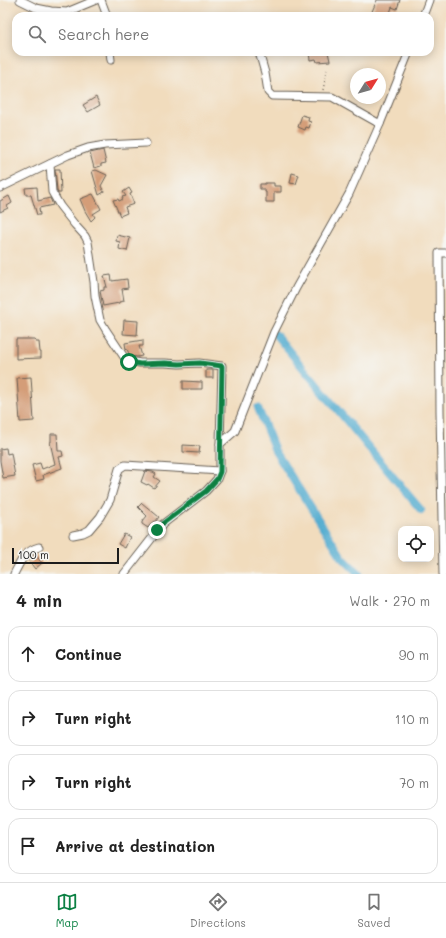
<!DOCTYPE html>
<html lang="en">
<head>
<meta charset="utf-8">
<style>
	:root { --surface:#fff; --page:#f6f6f6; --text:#222; --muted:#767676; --line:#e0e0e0; --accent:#0b8043 }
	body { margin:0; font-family:Mali,sans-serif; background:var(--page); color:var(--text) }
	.controls { position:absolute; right:12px; bottom:12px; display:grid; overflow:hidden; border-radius:8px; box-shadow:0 2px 10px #0003 }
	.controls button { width:36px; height:36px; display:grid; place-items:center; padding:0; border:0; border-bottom:1px solid var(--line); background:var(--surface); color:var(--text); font:20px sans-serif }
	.compass { position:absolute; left:350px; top:68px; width:36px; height:36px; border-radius:50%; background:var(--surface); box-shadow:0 2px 10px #0003; rotate:53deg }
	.scale { position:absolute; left:12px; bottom:10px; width:107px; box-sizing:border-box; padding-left:4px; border:2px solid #1c1c1c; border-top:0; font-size:11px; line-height:14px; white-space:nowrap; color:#1c1c1c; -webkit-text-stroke:3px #f6f6f2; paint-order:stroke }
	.stop { position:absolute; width:12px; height:12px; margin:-9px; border:3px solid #0b8043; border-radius:50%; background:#fff }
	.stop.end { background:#0b8043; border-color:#fff; box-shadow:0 1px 4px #0008 }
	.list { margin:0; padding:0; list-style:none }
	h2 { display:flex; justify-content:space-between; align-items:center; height:52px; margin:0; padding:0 16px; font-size:17px }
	h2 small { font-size:13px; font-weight:400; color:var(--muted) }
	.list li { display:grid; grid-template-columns:26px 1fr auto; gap:12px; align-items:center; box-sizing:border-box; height:56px; margin:0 8px 8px; padding:0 8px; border:1px solid var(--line); border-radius:12px }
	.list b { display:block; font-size:15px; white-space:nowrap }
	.list em { font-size:13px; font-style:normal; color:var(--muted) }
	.icon { flex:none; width:22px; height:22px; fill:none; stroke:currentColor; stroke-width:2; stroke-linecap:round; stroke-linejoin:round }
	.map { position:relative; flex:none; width:446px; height:574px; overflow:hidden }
	.search { position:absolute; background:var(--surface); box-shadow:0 2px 10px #0003; left:12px; right:12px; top:12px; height:44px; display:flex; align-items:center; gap:10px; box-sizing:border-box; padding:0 14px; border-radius:12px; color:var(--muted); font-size:15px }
	.sheet { height:308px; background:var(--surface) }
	nav { display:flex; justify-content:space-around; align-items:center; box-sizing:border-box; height:56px; border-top:1px solid var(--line); background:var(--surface); font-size:11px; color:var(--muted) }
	nav a { display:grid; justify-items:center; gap:2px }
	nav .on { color:var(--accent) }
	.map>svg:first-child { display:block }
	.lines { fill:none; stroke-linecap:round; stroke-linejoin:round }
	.canal { stroke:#51abcf; stroke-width:8 }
	.building { fill:#d49d78 }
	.street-casing { stroke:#675f54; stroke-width:9 }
	.path { stroke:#675f54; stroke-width:1.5; stroke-dasharray:1 3; stroke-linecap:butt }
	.street { stroke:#fff; stroke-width:7 }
	.route { stroke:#0b8043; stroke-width:5 }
</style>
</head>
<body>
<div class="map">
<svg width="446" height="574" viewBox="0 0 446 574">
	<rect width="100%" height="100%" fill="#f6f6f2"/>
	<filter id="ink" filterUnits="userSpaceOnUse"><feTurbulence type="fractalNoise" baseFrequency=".025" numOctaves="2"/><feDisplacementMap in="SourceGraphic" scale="8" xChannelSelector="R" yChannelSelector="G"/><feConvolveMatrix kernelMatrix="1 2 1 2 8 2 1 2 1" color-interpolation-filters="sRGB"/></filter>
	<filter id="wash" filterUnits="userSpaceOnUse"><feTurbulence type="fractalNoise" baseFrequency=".012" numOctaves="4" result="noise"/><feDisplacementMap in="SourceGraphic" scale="16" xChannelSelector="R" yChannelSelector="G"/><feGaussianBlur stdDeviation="0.9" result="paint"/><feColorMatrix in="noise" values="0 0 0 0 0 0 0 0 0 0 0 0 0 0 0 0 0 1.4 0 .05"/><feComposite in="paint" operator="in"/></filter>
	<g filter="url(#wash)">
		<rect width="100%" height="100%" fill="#f1dcbd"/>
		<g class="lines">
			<g class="canal">
				<polyline points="275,334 384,466 421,510"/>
				<polyline points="258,408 274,448"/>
				<polyline points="275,451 340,554"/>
				<polyline points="342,557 359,574"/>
			</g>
		</g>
		<g id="blocks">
			<g class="building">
				<polygon points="377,0 400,0 397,9 392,7 389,16 370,16"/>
				<polygon points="309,52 328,52 330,61 317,62 316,59 310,60"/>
				<polygon points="96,97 100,105 88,112 83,105"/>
				<polygon points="302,115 309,117 308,121 311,122 309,128 306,127 305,130 298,127"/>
				<polygon points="103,150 106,163 101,164 101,166 94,168 90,153"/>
				<polygon points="55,169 60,169 61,193 58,193 57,191"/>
				<polygon points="96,170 107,175 101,186 104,192 99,195 92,171"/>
				<polygon points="292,173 299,175 296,184 290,183"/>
				<polygon points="265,183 274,183 274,186 281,186 281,192 274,192 274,202 266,202 266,192 265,192 265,189 260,189 260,184 265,184"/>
				<polygon points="37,187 38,201 50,198 53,205 39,208 40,215 37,215 31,195 26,195 25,188"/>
				<polygon points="129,188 132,193 130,194 134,204 125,207 127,213 120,216 113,200 118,199 119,201 123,199 122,197 126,196 123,192"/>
				<polygon points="93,194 101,209 93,214 95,217 91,221 85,211 80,199"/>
				<polygon points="9,196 12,203 7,206 8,208 0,212 0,201"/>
				<polygon points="117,235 130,238 127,251 119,249 120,242 116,241"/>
				<polygon points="111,275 112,281 127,279 128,288 122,289 124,301 119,302 119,303 103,306 100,291 104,290 104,287 107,287 104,276"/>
				<polygon points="124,320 138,321 137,335 123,334"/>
				<polygon points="16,339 35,339 36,342 39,342 40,352 41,352 41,358 16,359"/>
				<polygon points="143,340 143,346 139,346 142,356 137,357 131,356 129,354 127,349 126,350 125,343"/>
				<rect x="206" y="370" width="7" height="8"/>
				<polygon points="31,377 34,421 20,422 17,378"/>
				<polygon points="183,381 202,382 202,389 183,389"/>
				<polygon points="51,434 57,434 58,451 62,451 63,456 59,457 62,468 43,475 44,479 36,481 32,465 40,463 42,469 55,464 50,442 51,442"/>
				<polygon points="183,445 200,446 199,453 183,452"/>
				<polygon points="6,448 7,454 11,453 15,476 3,478 0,461 0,449"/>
				<polygon points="145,471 153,472 156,474 154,477 160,481 154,488 148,484 147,485 141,482"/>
				<polygon points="142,503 159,517 155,522 154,521 148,528 142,524 142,522 147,516 138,507"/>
				<polygon points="124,534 130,537 125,548 118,544"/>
				<polygon points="35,554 42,563 35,569 28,560"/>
			</g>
		</g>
	</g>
	<g filter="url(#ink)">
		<use href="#blocks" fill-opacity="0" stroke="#675f54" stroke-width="1"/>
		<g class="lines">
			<g class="street-casing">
				<g id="street">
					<polyline points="20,0 36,8 51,11 67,12 96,0"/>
					<polyline points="101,0 107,16"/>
					<polyline points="423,16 429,0"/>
					<polyline points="110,52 111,60"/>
					<polyline points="259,52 265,73 268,92 272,96 332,97 380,124"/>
					<polyline points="50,164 52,192 60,206 75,225 85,236 88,242 94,282 95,296 100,320 106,330 124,357 129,361 140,363 165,363 179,364 199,363 222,366 220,444"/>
					<polyline points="0,188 68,155 88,148 105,145 146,143"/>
					<polyline points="73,535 83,533 89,530 100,517 110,500 119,469 125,465 220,471"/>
					<path d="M14,574C21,561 24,551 39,547"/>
					<polyline points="124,574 163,524 206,491 217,479 220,471 220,444 235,431 274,332 296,288 349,194 380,124 409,52"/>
					<polyline points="443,574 440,411 439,253 446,253"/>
				</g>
			</g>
			<polyline class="path" points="323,90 327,70"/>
			<use href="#street" class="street"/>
		</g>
	</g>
	<g class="lines" filter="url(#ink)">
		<polyline class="route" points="129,362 140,364 165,363 179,364 200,363 222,366 220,472 217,479 206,491 162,524 157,530"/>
	</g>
</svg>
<div class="controls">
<button><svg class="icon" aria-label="locate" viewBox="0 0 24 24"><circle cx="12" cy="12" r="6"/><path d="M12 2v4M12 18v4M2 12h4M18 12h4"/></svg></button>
</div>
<svg class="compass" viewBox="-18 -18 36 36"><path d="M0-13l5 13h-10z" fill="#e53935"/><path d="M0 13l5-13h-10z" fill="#767676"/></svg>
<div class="scale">100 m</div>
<div class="stop" style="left:129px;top:362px"></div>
<div class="stop end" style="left:157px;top:530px"></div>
<div class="search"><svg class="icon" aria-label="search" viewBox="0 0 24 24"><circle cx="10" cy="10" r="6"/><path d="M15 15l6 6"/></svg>Search here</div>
</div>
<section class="sheet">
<h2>4 min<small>Walk · 270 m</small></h2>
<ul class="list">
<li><svg class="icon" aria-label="ahead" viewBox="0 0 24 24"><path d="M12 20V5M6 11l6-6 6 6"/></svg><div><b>Continue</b></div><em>90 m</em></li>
<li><svg class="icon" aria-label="right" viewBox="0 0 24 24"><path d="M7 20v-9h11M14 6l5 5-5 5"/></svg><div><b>Turn right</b></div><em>110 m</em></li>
<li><svg class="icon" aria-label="right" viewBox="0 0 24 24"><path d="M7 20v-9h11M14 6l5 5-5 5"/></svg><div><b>Turn right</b></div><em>70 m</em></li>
<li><svg class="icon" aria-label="arrive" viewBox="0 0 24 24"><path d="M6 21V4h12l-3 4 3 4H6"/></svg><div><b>Arrive at destination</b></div></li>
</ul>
</section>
<nav>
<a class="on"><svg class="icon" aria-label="map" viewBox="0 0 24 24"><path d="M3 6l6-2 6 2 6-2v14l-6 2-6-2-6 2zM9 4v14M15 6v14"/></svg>Map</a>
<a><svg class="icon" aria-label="directions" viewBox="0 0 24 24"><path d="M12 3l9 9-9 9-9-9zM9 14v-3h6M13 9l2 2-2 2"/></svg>Directions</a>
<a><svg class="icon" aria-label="saved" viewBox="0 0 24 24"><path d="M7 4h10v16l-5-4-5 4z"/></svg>Saved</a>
</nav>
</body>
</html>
